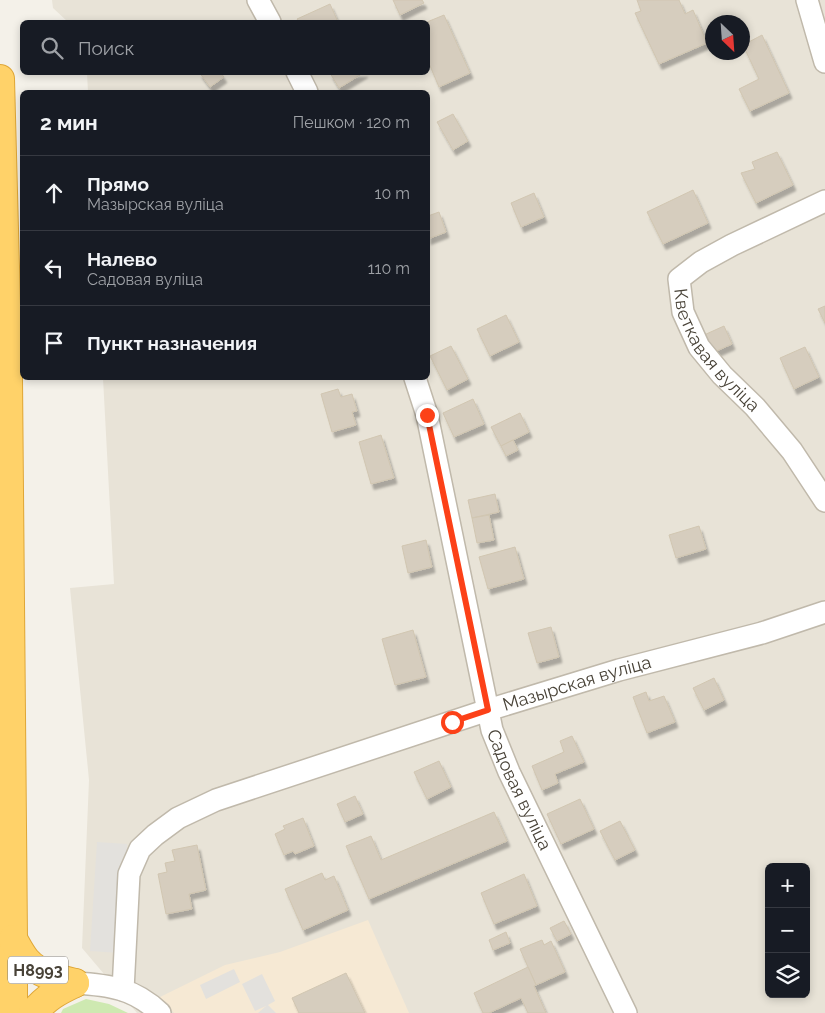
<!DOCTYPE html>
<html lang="ru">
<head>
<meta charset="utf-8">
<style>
	:root { --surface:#171b24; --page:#20242c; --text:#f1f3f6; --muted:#9ea1a6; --line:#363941 }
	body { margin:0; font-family:Raleway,sans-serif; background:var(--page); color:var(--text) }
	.controls { position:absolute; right:15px; bottom:15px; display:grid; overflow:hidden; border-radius:8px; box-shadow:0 2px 8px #0003 }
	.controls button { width:45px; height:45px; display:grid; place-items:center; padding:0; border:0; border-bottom:1px solid var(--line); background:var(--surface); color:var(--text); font:25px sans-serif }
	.compass { position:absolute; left:705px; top:15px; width:45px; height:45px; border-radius:50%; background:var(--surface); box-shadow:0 2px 8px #0003; rotate:155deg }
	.stop { position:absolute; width:15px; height:15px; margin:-11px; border:4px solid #fc4118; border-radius:50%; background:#fff }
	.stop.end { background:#fc4118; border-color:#fff; box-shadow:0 1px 5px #0008 }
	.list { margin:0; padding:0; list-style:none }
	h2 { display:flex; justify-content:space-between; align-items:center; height:65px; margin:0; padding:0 20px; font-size:21px }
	h2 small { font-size:16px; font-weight:400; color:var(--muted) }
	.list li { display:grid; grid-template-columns:32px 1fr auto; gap:15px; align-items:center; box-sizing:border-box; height:75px; padding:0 20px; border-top:1px solid var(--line) }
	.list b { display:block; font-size:19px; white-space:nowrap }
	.list p { margin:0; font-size:16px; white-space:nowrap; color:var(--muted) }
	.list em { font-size:16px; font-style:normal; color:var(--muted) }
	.icon { flex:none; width:28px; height:28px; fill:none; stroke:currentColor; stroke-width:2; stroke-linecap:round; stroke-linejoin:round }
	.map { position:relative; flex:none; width:825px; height:1013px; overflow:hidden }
	.search { position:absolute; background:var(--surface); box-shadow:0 2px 8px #0003; left:20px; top:20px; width:410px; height:55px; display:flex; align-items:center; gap:12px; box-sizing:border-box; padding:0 18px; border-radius:8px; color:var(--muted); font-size:19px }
	.panel { position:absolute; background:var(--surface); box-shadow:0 2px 8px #0003; left:20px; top:90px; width:410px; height:290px; border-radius:8px }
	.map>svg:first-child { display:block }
	.residential { fill:#e8e3d7; fill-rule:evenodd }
	.commercial { fill:#f6e9d4 }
	.green { fill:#cee9b1 }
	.parking { fill:#e3e1dd }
	.building { fill:#d6cdbe; stroke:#d1c6b1; filter:url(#shadow) }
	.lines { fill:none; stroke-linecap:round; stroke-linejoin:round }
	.minor-casing { stroke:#c0b9ab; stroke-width:24 }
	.highway-casing { stroke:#dfa738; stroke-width:30 }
	.minor { stroke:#fff; stroke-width:21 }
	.highway { stroke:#ffd269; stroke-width:28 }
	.route { stroke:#fc4118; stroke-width:6 }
	.labels { text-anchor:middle; stroke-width:4; stroke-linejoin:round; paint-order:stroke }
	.shield { fill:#fff; stroke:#7f7b73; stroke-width:1 }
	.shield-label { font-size:16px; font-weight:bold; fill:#484237 }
	.street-label { font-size:18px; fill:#484237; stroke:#fff }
</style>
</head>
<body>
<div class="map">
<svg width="825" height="1013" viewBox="0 0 825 1013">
	<defs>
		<filter id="shadow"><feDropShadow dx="3" dy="5.5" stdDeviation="1" flood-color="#0004"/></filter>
	</defs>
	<rect width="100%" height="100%" fill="#f4f1e9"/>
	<path class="residential" d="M52,0H825V1013H137L82,948L89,780L70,588L114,584L103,378H428V92H88L87,73L428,72V22H68L53,8ZM712,22H742V52H712ZM769,867H806V994H769Z"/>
	<polygon class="commercial" points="368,920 409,1013 174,1013 160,997 225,965 280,952"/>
	<polygon class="green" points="86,999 109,1004 128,1013 61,1013 63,1009"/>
	<g class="parking">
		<polygon points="97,842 127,844 120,953 90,951"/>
		<polygon points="234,969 240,982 206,999 200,985"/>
		<polygon points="262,974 275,1001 268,1005 276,1013 258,1013 266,1006 255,1011 242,984"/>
	</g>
	<g class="building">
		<polygon points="393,0 422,0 424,3 400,15"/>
		<polygon points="637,0 679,0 685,14 693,10 707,43 659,64 635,13 641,11"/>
		<polygon points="330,4 338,22 299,22 297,19"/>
		<polygon points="444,15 470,73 439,87 428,61 427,22"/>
		<polygon points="762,35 789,93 750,111 739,89 759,79 743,45"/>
		<polygon points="199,72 220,72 224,77 210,87"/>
		<polygon points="331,72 365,72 339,88 330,73"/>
		<polygon points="453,114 468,141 453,150 437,122"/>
		<polygon points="777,152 793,185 756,203 741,173 755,169 752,162"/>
		<polygon points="693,190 708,223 663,244 647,212"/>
		<polygon points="534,193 544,217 521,227 511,203"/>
		<polygon points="439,212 446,232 428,239 428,216"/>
		<polygon points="825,306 825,323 818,309"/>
		<polygon points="506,315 519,342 490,356 477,329"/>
		<polygon points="724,326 732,344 712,353 704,335"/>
		<polygon points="451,346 468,379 447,390 430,356"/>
		<polygon points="805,347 819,377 794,389 780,358"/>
		<polygon points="338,389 341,397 352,394 357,411 352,412 356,425 332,432 321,394"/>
		<polygon points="473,399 484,424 454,437 443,413"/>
		<polygon points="520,413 529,432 501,446 491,427"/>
		<polygon points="381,435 394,478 371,484 359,442"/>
		<polygon points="513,440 518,450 506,456 501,446"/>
		<polygon points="495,494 499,512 472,518 468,500"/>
		<polygon points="489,515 494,540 477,543 472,518"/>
		<polygon points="699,526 706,549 676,558 669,535"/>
		<polygon points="426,540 432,567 408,573 402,546"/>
		<polygon points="515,547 524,579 488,589 479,557"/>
		<polygon points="551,627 559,657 537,663 528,633"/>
		<polygon points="413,630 426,677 395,685 382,639"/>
		<polygon points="714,678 724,700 704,710 693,688"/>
		<polygon points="646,692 649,701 664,696 675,722 647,733 633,697"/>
		<polygon points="572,736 584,762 555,774 558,783 542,790 532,766 564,752 560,741"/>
		<polygon points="439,761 451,787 427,799 414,772"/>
		<polygon points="355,796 363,814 345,822 337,804"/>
		<polygon points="580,799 594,829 561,844 547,814"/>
		<polygon points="494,812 507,841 369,899 346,846 371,836 381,860"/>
		<polygon points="303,818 314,846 295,854 293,851 284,855 275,834 285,829 283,826"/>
		<polygon points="620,821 635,850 615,860 600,831"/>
		<polygon points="197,845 206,890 189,894 192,909 166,914 158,874 167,872 165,863 175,861 172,850"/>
		<polygon points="322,873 325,880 334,876 348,910 303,930 285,889"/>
		<polygon points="524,874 537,906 494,924 481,893"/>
		<polygon points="564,921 571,934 557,941 550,928"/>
		<polygon points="506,932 510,943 493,950 489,940"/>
		<polygon points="542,940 544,945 551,941 565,972 536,985 520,949"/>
		<polygon points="528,967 536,985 534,986 546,1013 528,1013 521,998 489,1013 483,1013 474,993"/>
		<polygon points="346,973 365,1013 299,1013 292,998"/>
	</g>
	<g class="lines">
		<g class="minor-casing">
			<g id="minor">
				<polyline points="258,0 270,22"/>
				<polyline points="807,0 825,62"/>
				<polyline points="297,72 307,92"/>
				<path id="s1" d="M825,201L732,245L701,262L679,279L683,312L699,347L722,375L755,407L792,451L825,501"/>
				<path id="s2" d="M415,378L427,415L492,730L509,772L626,1013"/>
				<path d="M75,983C109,985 134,988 160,1013"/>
				<path id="s3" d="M123,990L129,874L140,849L155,835L178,818L216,800L488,710L619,670L762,633L825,612"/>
			</g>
		</g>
		<g class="highway-casing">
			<g id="highway">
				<polyline points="0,79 8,379 13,939 13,1013"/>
				<path d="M13,939C17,946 21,954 26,960C38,974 58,979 75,983"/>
				<path d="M33,1013C47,997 56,992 75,983"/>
			</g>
		</g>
		<use href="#minor" class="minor"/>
		<use href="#highway" class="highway"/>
	</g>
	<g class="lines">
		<polyline class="route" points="427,415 488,710 452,722"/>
	</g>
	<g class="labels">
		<rect class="shield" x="8" y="956.5" width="60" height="27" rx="4"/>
		<g class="shield-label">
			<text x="38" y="976">Н8993</text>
		</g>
		<g class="street-label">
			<text dy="6" stroke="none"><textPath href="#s1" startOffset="249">Кветкавая вуліца</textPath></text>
			<text dy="6" stroke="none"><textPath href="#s3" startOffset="614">Мазырская вуліца</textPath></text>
			<text dy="6" stroke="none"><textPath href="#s2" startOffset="426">Садовая вуліца</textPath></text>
		</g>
	</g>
</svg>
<div class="controls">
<button>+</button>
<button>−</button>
<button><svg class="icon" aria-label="layers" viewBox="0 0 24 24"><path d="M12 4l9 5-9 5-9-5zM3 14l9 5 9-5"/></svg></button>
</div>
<svg class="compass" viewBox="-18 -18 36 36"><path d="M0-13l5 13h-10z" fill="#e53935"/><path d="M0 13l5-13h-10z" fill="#9ea1a6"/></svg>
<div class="stop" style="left:452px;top:722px"></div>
<div class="stop end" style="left:427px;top:415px"></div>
<div class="search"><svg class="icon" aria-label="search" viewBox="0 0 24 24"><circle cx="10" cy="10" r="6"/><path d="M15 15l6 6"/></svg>Поиск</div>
<section class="panel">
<h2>2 мин<small>Пешком · 120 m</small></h2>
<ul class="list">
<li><svg class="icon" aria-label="ahead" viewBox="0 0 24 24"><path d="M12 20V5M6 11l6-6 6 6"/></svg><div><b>Прямо</b><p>Мазырская вуліца</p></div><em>10 m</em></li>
<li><svg class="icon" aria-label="left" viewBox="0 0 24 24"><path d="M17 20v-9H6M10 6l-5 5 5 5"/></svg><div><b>Налево</b><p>Садовая вуліца</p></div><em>110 m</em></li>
<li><svg class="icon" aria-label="arrive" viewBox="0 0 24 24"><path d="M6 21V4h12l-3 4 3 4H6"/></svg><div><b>Пункт назначения</b></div></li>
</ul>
</section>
</div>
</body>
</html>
